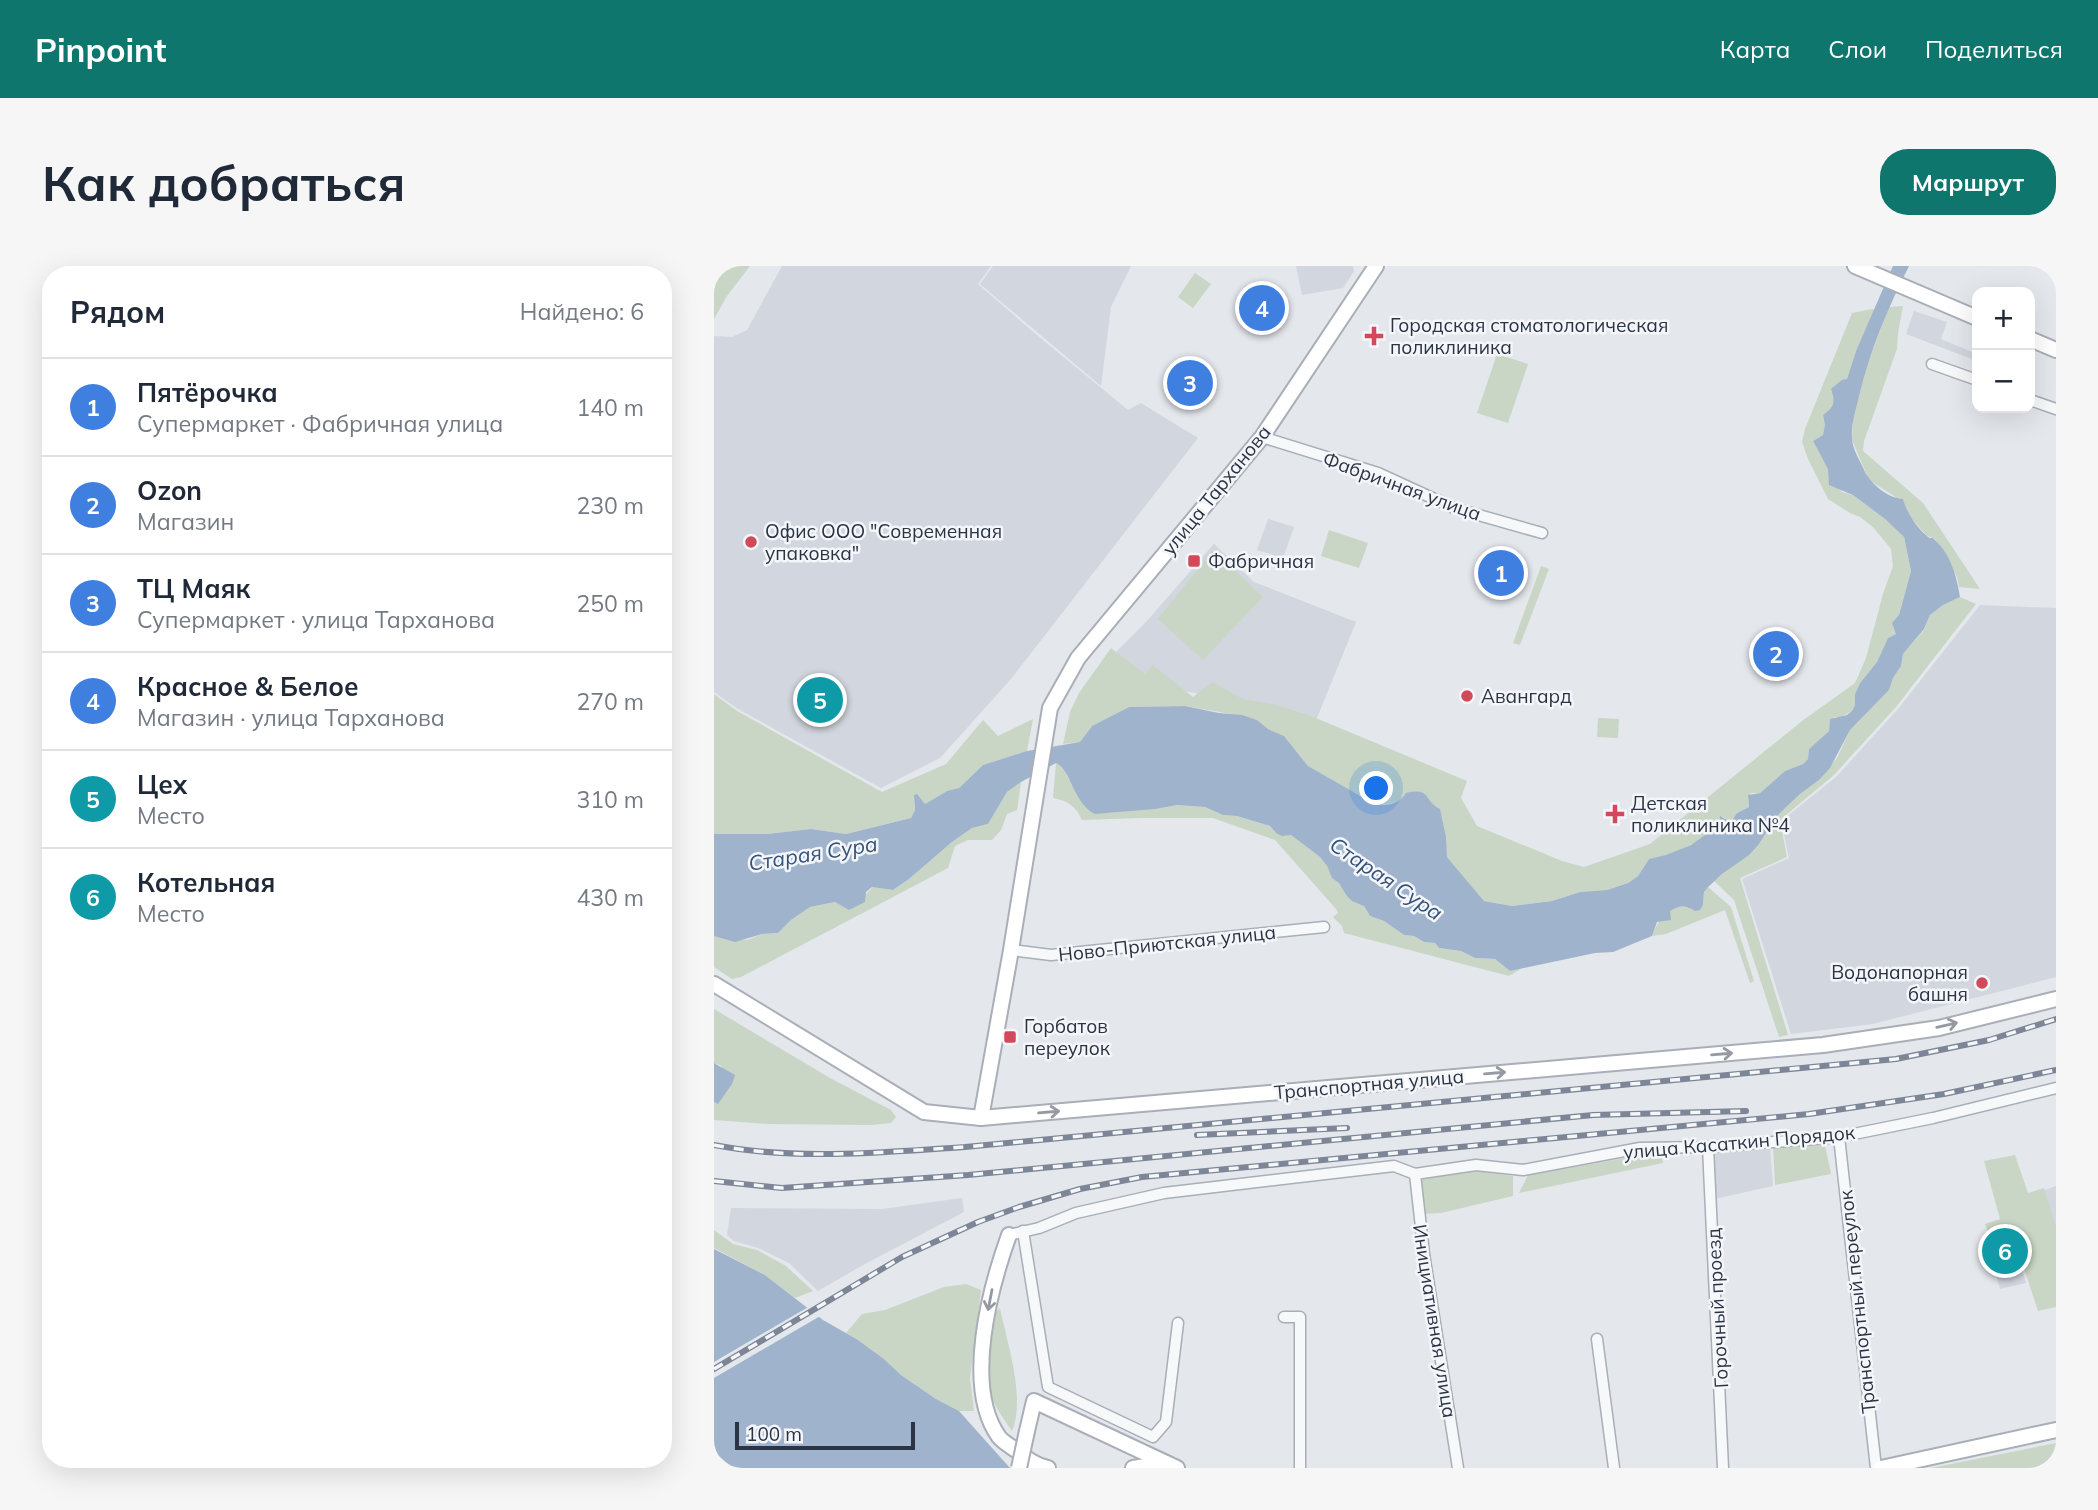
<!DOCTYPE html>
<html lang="ru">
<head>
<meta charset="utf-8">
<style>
	:root { --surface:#fff; --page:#f6f6f7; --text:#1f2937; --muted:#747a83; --line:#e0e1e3; --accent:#0f766e }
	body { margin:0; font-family:Mulish,sans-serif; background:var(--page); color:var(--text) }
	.controls { position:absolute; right:21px; top:21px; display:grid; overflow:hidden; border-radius:14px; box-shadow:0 7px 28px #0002 }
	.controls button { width:63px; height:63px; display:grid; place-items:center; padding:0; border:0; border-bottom:2px solid var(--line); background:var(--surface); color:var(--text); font:35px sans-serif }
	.scale { position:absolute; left:21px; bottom:18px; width:180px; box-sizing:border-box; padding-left:7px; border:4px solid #2b3445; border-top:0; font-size:19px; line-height:24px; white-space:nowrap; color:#2b3445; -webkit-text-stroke:5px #f4f6f9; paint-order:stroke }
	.you { position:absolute; left:663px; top:523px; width:24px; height:24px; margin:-18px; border:5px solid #fff; border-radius:50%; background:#1a73e8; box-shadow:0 0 0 10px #1a73e833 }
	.badge { display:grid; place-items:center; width:46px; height:46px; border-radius:50%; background:var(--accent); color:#fff; font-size:23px; font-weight:700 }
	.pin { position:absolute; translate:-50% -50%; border:4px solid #fff; box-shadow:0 2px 7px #0006 }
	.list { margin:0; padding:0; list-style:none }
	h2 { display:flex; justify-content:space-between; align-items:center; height:91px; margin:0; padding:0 28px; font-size:30px }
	h2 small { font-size:23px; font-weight:400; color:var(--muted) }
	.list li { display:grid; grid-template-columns:46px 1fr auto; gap:21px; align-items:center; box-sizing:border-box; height:98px; padding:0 28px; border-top:2px solid var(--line) }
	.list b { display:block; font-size:26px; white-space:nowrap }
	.list p { margin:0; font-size:23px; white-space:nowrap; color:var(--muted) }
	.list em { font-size:23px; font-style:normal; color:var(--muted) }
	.map { position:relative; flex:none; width:1342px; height:1202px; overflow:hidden; border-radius:28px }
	header { display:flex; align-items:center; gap:42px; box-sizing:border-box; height:98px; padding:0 35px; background:var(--accent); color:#fff }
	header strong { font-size:33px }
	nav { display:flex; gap:38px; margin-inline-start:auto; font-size:24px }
	.intro { display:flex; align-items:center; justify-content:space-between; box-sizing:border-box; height:168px; padding:0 42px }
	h1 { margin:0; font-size:49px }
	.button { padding:18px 32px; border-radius:28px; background:var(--accent); color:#fff; font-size:24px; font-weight:700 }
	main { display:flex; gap:42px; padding:0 42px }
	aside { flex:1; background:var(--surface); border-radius:28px; box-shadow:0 7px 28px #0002 }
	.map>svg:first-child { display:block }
	.built { fill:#d2d6de }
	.green { fill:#c9d6c5 }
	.water { fill:#9fb4cc }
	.pier { fill:#e4e7ec }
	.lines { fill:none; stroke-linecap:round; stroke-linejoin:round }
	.minor-casing { stroke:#a9aeb7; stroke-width:13 }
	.secondary-casing { stroke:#a9aeb7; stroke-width:18 }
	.minor { stroke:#f7f8fa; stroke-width:10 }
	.secondary { stroke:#fff; stroke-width:14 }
	.rail-casing { stroke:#7d8696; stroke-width:6 }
	.rail { stroke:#f4f6f9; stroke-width:3.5; stroke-dasharray:10; stroke-linecap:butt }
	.secondary-bridge-casing { stroke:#a9aeb7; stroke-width:18; stroke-linecap:butt }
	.secondary-bridge { stroke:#fff; stroke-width:14 }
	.oneway { stroke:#959aa2 }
	.poi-dot { fill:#d1495b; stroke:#f4f6f9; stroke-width:2.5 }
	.labels { text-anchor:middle; stroke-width:5; stroke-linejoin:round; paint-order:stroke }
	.poi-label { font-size:19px; fill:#2b3445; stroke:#f4f6f9; text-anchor:start }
	.street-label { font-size:19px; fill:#2b3445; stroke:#f4f6f9 }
	.water-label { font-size:21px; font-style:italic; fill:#34527a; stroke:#f4f6f9 }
</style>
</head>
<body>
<header>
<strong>Pinpoint</strong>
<nav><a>Карта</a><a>Слои</a><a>Поделиться</a></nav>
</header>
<div class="intro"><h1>Как добраться</h1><a class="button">Маршрут</a></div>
<main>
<aside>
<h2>Рядом<small>Найдено: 6</small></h2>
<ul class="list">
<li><span class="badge" style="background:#3f7fe0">1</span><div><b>Пятёрочка</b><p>Супермаркет · Фабричная улица</p></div><em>140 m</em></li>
<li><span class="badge" style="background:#3f7fe0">2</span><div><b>Ozon</b><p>Магазин</p></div><em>230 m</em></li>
<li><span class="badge" style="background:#3f7fe0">3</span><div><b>ТЦ Маяк</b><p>Супермаркет · улица Тарханова</p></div><em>250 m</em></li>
<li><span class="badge" style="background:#3f7fe0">4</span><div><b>Красное &amp; Белое</b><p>Магазин · улица Тарханова</p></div><em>270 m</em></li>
<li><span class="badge" style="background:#0f9aa8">5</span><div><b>Цех</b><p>Место</p></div><em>310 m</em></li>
<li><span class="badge" style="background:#0f9aa8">6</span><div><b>Котельная</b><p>Место</p></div><em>430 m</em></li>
</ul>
</aside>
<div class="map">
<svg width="1342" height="1202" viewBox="0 0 1342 1202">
	<rect width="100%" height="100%" fill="#e4e7ec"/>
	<g class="built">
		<polygon points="68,0 277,0 264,18 318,65 414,144 427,137 484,172 297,413 226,492 167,522 24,443 0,426 0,70 18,71 33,64"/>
		<polygon points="279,0 417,0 397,41 387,120 266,18"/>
		<polygon points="582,0 639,0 640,5 629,22 588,29"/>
		<polygon points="1200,45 1233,56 1227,73 1263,88 1263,95 1192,68"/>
		<polygon points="554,253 580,261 569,292 543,284"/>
		<polygon points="500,278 540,316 642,356 598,464 518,434 449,421 386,402 432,356"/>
		<polygon points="1266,339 1342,342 1342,711 1159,758 1077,768 1028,613 1075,592 1067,555 1122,511 1184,443"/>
		<polygon points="1056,880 1059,920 1000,933 998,886"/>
		<polygon points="1342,920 1342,1023 1314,930"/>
		<polygon points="248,932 250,946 149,999 104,1025 75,997 44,982 20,975 13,969 17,942 168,943"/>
		<polygon points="1296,964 1312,1017 1286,1023 1273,971"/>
	</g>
	<g class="green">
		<polygon points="2,0 36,0 13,30 0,53 0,3"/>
		<polygon points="481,7 497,18 479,42 464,31"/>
		<polygon points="1189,40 1184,67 1183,83 1150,175 1149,185 1209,237 1266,323 1245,321 1243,311 1222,274 1212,269 1192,246 1183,232 1155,214 1138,174 1139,152 1149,110 1175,41"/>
		<path d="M1158,43L1161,44L1142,85L1133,113L1121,133L1111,158L1109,169L1099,175L1128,226L1139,229L1171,253L1190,271L1197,305L1185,349L1182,368L1174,372L1163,396L1146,417L1141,428V439L1138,445L1127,451H1120L1115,460V465L1095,483L1094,493L1089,498L1071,505L1046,527H1037L1034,532L1035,541L1023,547L1017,556L1009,551L1005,552L1004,564C982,575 961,590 935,593L924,610L914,617L893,624L866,626L838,635L798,640L770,635L733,591L728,551L708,526C689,531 669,548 650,532L594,500L570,470L554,463L543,454L517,448L471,440L415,441L378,460L366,476L349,478L356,446L365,427L397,382L431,408L439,399L479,431L498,416L529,433L558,438L597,450L753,515L747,532L763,560L848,595L870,601L936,578L1088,455L1141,417L1152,392L1169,328L1179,300L1177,283L1159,261L1146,251L1136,247L1114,233L1094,193L1088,176L1091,163L1138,47Z"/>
		<polygon points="783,88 814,98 794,157 763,147"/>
		<polygon points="615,264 654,277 645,302 607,290"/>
		<polygon points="499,284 549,331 489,394 444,353"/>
		<polygon points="827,300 835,303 806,379 799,377"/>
		<polygon points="1246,331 1262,338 1182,441 1120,509 1066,554 1073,591 1026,612 1074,769 1065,771 1020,634 1000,615 1045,578 1062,551 1086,528 1105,514 1123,492 1136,464 1175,424 1179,412 1187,400 1189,388 1210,364 1216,349 1229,339"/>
		<polygon points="0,428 23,445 168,526 232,498 269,454 284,470 319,453 313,485 269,499 245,522 233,525 211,538 208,534 200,532 201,544 197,552 132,568 97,563 53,568 0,568"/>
		<polygon points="884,452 905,453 904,472 883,471"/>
		<path d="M342,497L349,500L353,510L395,547L463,539L491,541L509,549L523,550L556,560L562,567L577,569L606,591L613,600L618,611L625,617L632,629L650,640L656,650L670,655L690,669L700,670L710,676L721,677L725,682L747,685L761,692L781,693L796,705L808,702L795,710L630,667L628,660L619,651L624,647L622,643L561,574L499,552H427L368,554C362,540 354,535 339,532Z"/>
		<polygon points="307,516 303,544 293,548 287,564 278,574 254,574 241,580 234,602 27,711 18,713 0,701 0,670 33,674 48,668 64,667 77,654 96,641 121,636 136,644 159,621 179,624 195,613 238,576 258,562 274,558 292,527"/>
		<path d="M994,621L1017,641L1040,715L1036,717L1011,644L952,668L938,670C945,651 960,632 981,645L989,639L990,626Z"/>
		<polygon points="0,743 116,812 177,844 182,851 177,857 158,859 55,858 0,854 0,836 5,837 8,800 0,797"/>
		<polygon points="1110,875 1117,908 1061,919 1059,880"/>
		<polygon points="946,886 949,897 805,927 814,909"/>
		<polygon points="1301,889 1314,927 1330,922 1342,961 1342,1041 1324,1045 1297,962 1275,969 1271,958 1286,953 1270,895"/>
		<polygon points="764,905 799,910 799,930 727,947 709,948 706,924 709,912"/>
		<polygon points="0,964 19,978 43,984 72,1000 99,1025 81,1032 51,1009 0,982"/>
		<polygon points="252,1018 267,1024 256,1112 260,1145 245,1145 222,1133 187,1109 170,1093 144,1074 132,1067 148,1048 171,1044 230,1021"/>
		<path d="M286,1042C293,1077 312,1132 298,1165C290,1153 279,1139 276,1125C272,1102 279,1069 282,1046Z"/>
		<polygon points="1342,1177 1342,1202 1217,1202"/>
	</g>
	<g class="water">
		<path d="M1179,0H1195C1174,42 1156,84 1145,130C1142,144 1137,157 1138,172C1138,183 1147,196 1151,206C1158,219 1174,232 1189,233C1192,245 1202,261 1213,270C1219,275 1216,269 1222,275C1237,289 1243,312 1246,331L1229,339L1216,349L1210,363L1189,388L1187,400L1179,412L1175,424L1136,464L1116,502L1105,514L1086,528L1062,551L1045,578L1035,589L1008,608L994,621L990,626L989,639L986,644L981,645C971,639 966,639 956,645L957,654L943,656L938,670L899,686L881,687L796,705L781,693L761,692L747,685L725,682L721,677L710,676L700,670L690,669L670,655L656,650L650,640L638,635L632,629L625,617L618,612L613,600L606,591L577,569L568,570L562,567L556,560L523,550L509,549L491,541L463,539L441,543L381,548C359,537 357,503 342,497L307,516L293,526L274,558L258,562L238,576L195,613L179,624L158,621L152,626L151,636L135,644L121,636L96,641L77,654L64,667L48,668L21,676L0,670V568H53L97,563L132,568L197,552L201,544L200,529L203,528L211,538L233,525L245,522L269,499L313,485L366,476L378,460L415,441L471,440L505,447L528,449L543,454L554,463L570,470L594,500L650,532C662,542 683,542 692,527C718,521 709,535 726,543L732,571L733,591L770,635L798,640L838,635L866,626L893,624L914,617L924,610L935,593L952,589L977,579L991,569L1001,566L1004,564L1006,550L1017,556L1023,547L1035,541L1034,529L1046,527L1071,505L1089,498L1094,493L1095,483L1115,465L1116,453L1133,449L1138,445L1141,439V428L1146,417L1163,396L1174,372L1182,368L1178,357L1185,349L1197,305L1190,271L1171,253L1139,229L1115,219L1114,203L1099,175L1109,169L1111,158L1109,149C1120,141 1122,136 1117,123L1128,114L1133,113L1142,85Z"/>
		<polygon points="0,797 21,809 18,818 4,838 0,836"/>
		<polygon points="0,983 51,1009 109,1054 144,1074 170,1093 187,1109 222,1133 245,1145 296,1202 19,1202 0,1186"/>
	</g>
	<polygon class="pier" points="96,1040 108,1049 0,1112 0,1096"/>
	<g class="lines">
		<g class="minor-casing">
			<g id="minor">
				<polyline points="1218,98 1263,114"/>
				<polyline points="1316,134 1342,143"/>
				<polyline points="548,171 664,207 740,242 828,267"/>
				<polyline points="297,684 337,689 610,661"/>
				<polyline points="1125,871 1162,1202"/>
				<polyline points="994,881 1009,1202"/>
				<polyline points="701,908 710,988 744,1202"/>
				<polyline points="309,965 334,1121 439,1171 452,1156 464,1057"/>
				<polyline points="295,969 325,962 362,947 450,927 680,900 701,908 762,899 809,904 926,882 994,881 1125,871 1219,852 1342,822"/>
				<polyline points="570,1051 586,1051 586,1202"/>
				<polyline points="883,1073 900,1202"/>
			</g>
		</g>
		<g class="secondary-casing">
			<g id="secondary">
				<polyline points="1141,0 1263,52"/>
				<polyline points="1316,73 1342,84"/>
				<polyline points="0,718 210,846 267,852 1109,779 1225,762 1342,733"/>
				<polyline points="267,852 297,684 336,442 364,392 548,171 662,0"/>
				<path d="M295,969C276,1022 249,1121 285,1171C289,1176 296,1180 302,1184C312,1192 320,1199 334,1202"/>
				<polyline points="313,1165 320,1135 463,1202"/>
				<polyline points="419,1202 451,1197"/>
				<polyline points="1167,1202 1342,1164"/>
			</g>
		</g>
		<use href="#minor" class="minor"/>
		<use href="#secondary" class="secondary"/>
		<g class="rail-casing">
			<g id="rail">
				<polyline points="483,869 633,862"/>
				<path d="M0,879C83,895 168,886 251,881L1182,793L1275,774L1342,753"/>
				<polyline points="0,915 68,922 254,909 879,849 1032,845"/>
				<polyline points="0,1103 188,991 264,956 305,941 366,923 428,911 1095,848 1230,828 1342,804"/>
			</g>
		</g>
		<use href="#rail" class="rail"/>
		<g class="secondary-bridge-casing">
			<polyline id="secondary-bridge" points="305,1202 313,1165"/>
		</g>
		<use href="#secondary-bridge" class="secondary-bridge"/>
	</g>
	<defs><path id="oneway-shaft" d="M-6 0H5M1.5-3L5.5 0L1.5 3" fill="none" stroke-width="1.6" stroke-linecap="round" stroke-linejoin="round" transform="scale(1.75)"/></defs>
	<g class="oneway">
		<use href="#oneway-shaft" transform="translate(1233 759) rotate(-13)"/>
		<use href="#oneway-shaft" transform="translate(1008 788) rotate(-5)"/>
		<use href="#oneway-shaft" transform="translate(781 807) rotate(-5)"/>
		<use href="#oneway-shaft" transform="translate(335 846) rotate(-5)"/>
		<use href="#oneway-shaft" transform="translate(276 1034) rotate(101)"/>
	</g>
	<g class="poi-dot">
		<path d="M656.5 59.5h7v7h7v7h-7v7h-7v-7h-7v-7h7z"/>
		<circle cx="37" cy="276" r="7"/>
		<rect x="473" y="288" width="14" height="14" rx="3.5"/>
		<circle cx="753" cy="430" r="7"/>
		<path d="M897.5 537.5h7v7h7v7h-7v7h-7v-7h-7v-7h7z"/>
		<circle cx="1268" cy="717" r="7"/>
		<rect x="289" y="764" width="14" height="14" rx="3.5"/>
	</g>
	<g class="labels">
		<g class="poi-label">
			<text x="676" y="66">Городская стоматологическая<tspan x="676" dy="22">поликлиника</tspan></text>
			<text x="51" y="272">Офис ООО "Современная<tspan x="51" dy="22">упаковка"</tspan></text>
			<text x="494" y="302">Фабричная</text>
			<text x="767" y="437">Авангард</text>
			<text x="917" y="544">Детская<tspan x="917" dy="22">поликлиника №4</tspan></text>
			<text x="1254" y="713" text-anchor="end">Водонапорная<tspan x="1254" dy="22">башня</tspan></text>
			<text x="310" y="767">Горбатов<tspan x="310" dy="22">переулок</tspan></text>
		</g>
		<g class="street-label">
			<text transform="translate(688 220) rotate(20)" y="7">Фабричная улица</text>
			<text transform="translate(502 224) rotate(-51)" y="7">улица Тарханова</text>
			<text transform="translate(453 677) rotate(-6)" y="7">Ново-Приютская улица</text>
			<text transform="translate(655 818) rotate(-5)" y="7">Транспортная улица</text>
			<text transform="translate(1025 876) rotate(-5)" y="7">улица Касаткин Порядок</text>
			<text transform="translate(1143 1036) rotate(-96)" y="7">Транспортный переулок</text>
			<text transform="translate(1003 1042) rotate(-93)" y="7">Горочный проезд</text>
			<text transform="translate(721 1055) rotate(81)" y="7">Инициативная улица</text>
		</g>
		<g class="water-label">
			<text transform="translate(99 588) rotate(-9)" y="7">Старая Сура</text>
			<text transform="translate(672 613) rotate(34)" y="7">Старая Сура</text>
		</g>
	</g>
</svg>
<div class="controls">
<button>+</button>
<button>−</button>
</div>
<div class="scale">100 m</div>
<div class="you"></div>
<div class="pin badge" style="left:787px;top:307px;background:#3f7fe0">1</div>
<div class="pin badge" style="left:1062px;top:388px;background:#3f7fe0">2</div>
<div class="pin badge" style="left:476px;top:117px;background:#3f7fe0">3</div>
<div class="pin badge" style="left:548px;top:42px;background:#3f7fe0">4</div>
<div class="pin badge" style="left:106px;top:434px;background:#0f9aa8">5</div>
<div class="pin badge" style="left:1291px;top:985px;background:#0f9aa8">6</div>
</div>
</main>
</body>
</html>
